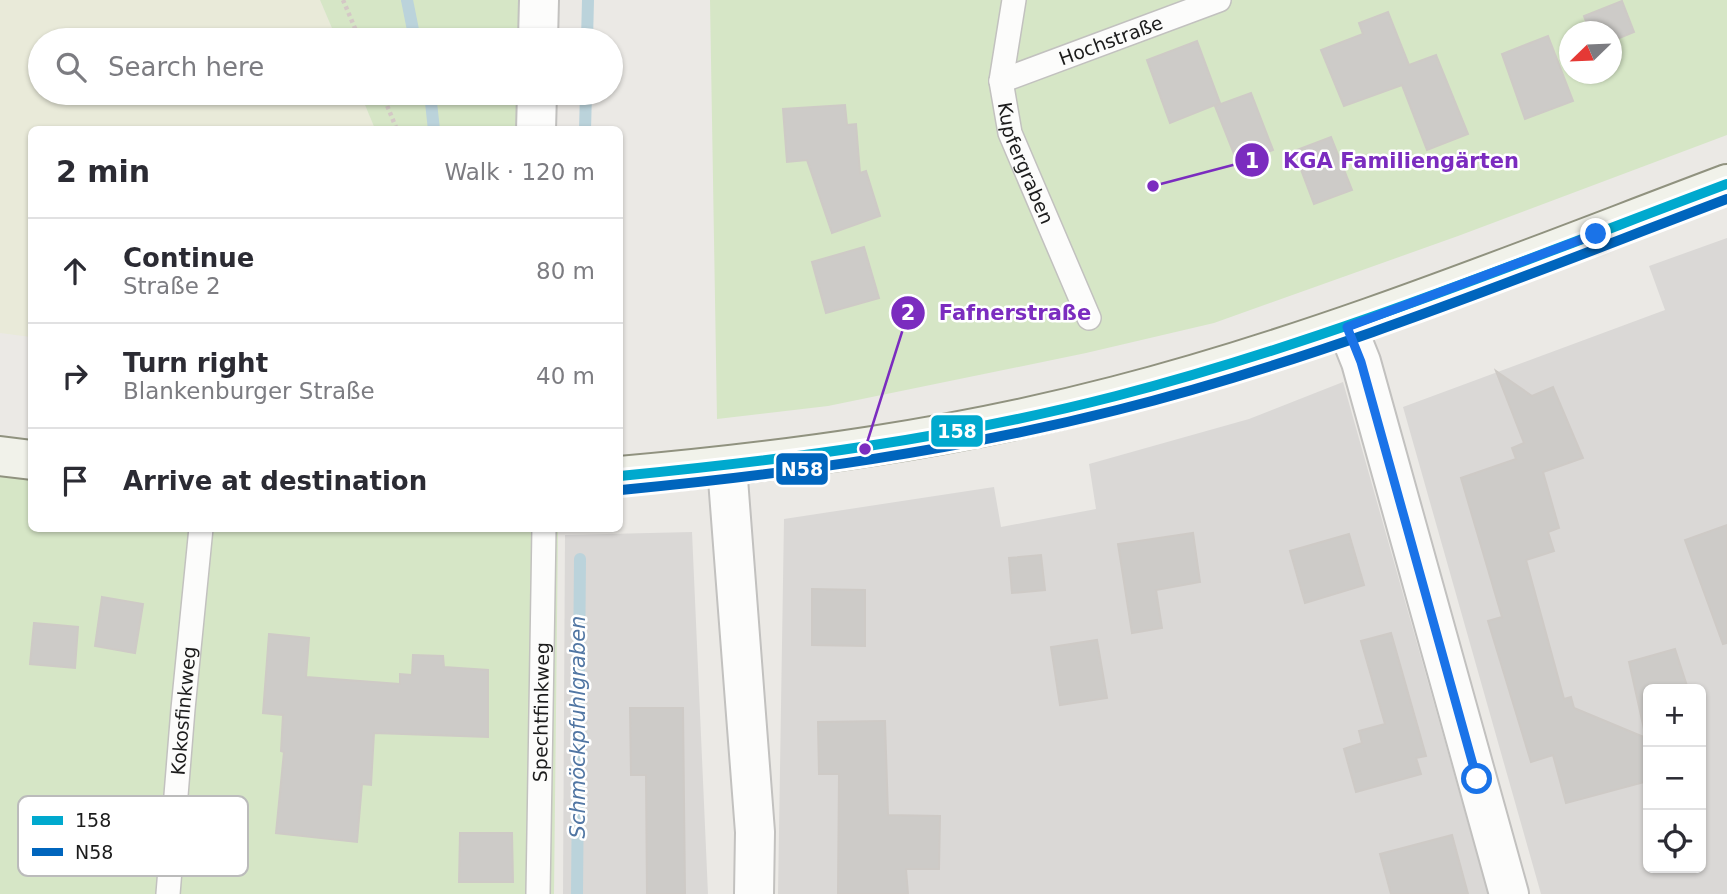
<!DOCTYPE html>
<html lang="en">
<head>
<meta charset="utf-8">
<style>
	:root { --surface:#fff; --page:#f7f7f7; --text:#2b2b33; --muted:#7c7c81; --line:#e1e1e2 }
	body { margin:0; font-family:"DejaVu Sans",sans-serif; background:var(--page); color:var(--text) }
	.controls { position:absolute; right:21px; bottom:21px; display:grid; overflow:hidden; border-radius:10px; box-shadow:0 2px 5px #0004 }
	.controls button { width:63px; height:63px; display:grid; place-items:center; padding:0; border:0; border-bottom:2px solid var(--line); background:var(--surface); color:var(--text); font:35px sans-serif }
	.compass { position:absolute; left:1559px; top:21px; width:63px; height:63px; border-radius:50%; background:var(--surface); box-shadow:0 2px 5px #0004; rotate:247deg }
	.stop { position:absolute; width:21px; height:21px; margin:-16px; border:5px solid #1a73e8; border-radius:50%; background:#fff }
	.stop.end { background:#1a73e8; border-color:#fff; box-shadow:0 2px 7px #0008 }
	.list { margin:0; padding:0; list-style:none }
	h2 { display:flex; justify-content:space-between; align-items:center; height:91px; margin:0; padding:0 28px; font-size:30px }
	h2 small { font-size:23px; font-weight:400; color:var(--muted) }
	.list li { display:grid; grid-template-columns:46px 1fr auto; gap:21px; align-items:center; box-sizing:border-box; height:105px; padding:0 28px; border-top:2px solid var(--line) }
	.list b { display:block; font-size:26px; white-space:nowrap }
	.list p { margin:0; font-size:23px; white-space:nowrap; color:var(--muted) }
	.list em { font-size:23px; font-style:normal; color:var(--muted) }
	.icon { flex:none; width:38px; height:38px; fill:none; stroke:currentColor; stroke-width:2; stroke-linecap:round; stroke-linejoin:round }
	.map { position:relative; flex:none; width:1727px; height:894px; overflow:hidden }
	.search { position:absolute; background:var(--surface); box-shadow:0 2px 5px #0004; left:28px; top:28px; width:595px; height:77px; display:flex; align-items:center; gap:18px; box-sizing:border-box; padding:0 24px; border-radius:38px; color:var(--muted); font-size:26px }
	.panel { position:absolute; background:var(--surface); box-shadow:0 2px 5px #0004; left:28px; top:126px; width:595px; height:406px; border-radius:10px }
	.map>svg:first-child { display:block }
	.residential { fill:#dad8d6; fill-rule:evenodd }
	.farmland { fill:#e9ead9 }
	.grass { fill:#d6e6c6; fill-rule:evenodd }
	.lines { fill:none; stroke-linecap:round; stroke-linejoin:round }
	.stream { stroke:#bbd3db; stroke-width:12 }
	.building { fill:#cdcbc8; stroke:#cecac6; stroke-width:2 }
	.service-casing { stroke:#c2c1bf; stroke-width:26 }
	.minor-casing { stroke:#c2c1bf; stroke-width:42 }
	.secondary-casing { stroke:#90927f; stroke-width:42 }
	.path { stroke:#d4c8c6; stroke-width:4.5; stroke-dasharray:3.5 3.5; stroke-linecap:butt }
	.service { stroke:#fcfcfb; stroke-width:23 }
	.minor { stroke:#fcfcfb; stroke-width:38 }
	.secondary { stroke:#f1f2ea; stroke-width:38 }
	.bus-1-casing { stroke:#fff; stroke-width:16 }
	.bus-2-casing { stroke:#fff; stroke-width:16 }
	.bus-1 { stroke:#00a9ce; stroke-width:10 }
	.bus-2 { stroke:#0065bd; stroke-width:10 }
	.route { stroke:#1a73e8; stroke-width:9 }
	.labels { text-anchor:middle; stroke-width:5; stroke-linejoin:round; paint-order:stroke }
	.street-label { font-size:19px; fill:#1c1c1c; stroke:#fff }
	.water-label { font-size:21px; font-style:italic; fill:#5176a3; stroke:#fff }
	.key { fill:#fff; stroke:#bbb; stroke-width:2 }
	.key-label { font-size:19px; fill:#1c1c1c }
	.leader { fill:none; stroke:#7b2cbf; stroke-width:2.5 }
	.callout-dot { fill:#7b2cbf; stroke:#fff; stroke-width:2.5 }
	.mark-label { font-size:21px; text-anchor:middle; font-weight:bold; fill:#fff }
	.callout-label { font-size:21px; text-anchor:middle; font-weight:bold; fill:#7b2cbf; stroke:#fff; stroke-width:5; stroke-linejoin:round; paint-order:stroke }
	.line-badge { stroke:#fff; stroke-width:2.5 }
	.badge-label { font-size:19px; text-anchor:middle; font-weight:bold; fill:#fff }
</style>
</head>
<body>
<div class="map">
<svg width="1727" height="894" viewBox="0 0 1727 894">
	<rect width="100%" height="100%" fill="#ebe9e5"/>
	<g class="residential">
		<path d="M1727,238V894H1541L1403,407L1665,310L1649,266ZM1648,689H1701V868H1648Z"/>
		<polygon points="1343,382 1488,894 778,894 784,519 994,487 1001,527 1096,509 1089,464 1249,419"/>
		<polygon points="692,532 708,894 563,894 565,535"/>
	</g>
	<polygon class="farmland" points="0,0 320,0 337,40 40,40 40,93 360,93 375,129 32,130 31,337 0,333"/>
	<g class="grass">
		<polygon points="320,0 527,0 527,40 337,40"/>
		<path d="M710,0H1727V135L1458,236L1214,323L1086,353L828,406L717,419ZM1570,32H1612V74H1570Z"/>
		<polygon points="360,93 526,93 525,129 375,129"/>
		<polygon points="0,456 31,460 32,528 558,529 554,894 0,894"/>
	</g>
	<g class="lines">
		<g class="stream">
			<polyline points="407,0 415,40"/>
			<polyline points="587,40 588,0"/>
			<polyline points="430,93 434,130"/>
			<polyline points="585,130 586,93"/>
			<polyline points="577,894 580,559"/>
		</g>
	</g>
	<g class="building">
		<polygon points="1622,1 1634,32 1612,41 1612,32 1590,32 1584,16"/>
		<polygon points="1388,12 1409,65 1436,55 1468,134 1427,150 1402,85 1344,106 1321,50 1363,34 1359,23"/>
		<polygon points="1548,36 1573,101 1525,119 1502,54"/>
		<polygon points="1197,41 1220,103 1170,123 1147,60"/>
		<polygon points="1251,93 1273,150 1238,164 1215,106"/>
		<polygon points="845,105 847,125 856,124 860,173 866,171 880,216 832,233 807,160 787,162 783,109"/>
		<polygon points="1331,137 1352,190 1314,204 1294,151"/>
		<polygon points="864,247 879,298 826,313 812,262"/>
		<polygon points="1496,371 1532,396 1553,387 1583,458 1543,472 1559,528 1548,532 1554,551 1526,560 1564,699 1571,697 1574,708 1646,738 1629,662 1675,649 1688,689 1648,689 1648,781 1566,803 1553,755 1531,762 1488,621 1502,617 1461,478 1516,459 1512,448 1524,443"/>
		<polygon points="1727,525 1727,643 1723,644 1685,540"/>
		<polygon points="1193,533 1200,582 1156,590 1162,628 1132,633 1118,544"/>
		<polygon points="1349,534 1364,585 1305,603 1290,551"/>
		<polygon points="1041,555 1045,590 1012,593 1009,558"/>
		<polygon points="812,589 865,590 865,646 812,645"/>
		<polygon points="102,597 143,604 135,653 95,646"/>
		<polygon points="34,623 78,627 75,668 30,664"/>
		<polygon points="1391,633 1426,756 1416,758 1421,774 1356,792 1344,749 1362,743 1359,731 1385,724 1361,641"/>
		<polygon points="269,634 309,638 306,677 400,684 400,674 412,675 413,655 443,656 444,667 488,670 488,737 374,733 371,785 362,784 357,842 276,833 284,752 281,751 283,715 263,713"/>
		<polygon points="1097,640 1107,698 1060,705 1051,647"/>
		<polygon points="630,708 683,708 685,894 647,894 646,775 631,775"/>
		<polygon points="885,721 888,815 940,816 939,869 906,869 908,894 838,894 839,774 819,774 818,722"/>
		<polygon points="460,833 512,833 513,882 459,882"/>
		<polygon points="1452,835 1468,894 1391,894 1380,854"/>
	</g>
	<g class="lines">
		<g class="service-casing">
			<g id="service">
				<path id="s1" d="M1014,0L1001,81L1010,133L1089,318"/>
				<path id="s2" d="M1001,81L1219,0"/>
				<path id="s3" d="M168,894L183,709L201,528"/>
				<path id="s4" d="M538,894L544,528"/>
			</g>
		</g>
		<g class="minor-casing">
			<g id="minor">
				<polyline points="538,40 539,0"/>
				<polyline points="536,130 537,93"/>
				<polyline points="1347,327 1361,362 1509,894"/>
				<polyline points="727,466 755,832 754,894"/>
			</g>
		</g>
		<g class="secondary-casing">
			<g id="secondary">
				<polyline points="0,456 32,460"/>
				<path d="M620,476C788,461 951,439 1116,396C1325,342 1525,260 1727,184"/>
			</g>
		</g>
		<g class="path">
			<polyline points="343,0 360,40"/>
			<polyline points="382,93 397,130"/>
		</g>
		<use href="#service" class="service"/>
		<use href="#minor" class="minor"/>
		<use href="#secondary" class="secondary"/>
		<g class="bus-1-casing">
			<path id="bus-1" d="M620,476C787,460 953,438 1116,396C1325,342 1525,260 1727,184"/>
		</g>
		<g class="bus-2-casing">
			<path id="bus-2" d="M621,490C788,474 954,451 1117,410C1325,358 1526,275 1727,199"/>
		</g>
		<use href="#bus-1" class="bus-1"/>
		<use href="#bus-2" class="bus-2"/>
	</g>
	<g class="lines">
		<polyline class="route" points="1477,779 1361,362 1347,327 1596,234"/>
	</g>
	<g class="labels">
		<g class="street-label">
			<text dy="7" stroke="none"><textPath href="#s2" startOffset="117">Hochstraße</textPath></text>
			<text dy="7" stroke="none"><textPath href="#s1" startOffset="168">Kupfergraben</textPath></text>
			<text dy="7" stroke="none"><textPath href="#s3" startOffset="184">Kokosfinkweg</textPath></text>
			<text dy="7" stroke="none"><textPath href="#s4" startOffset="182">Spechtfinkweg</textPath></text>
		</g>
		<g class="water-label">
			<text transform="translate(578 727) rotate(-90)" y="7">Schmöckpfuhlgraben</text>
		</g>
	</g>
	<rect x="18" y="796" width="230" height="80" rx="10" class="key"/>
	<rect x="32" y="816" width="31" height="9" fill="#00a9ce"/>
	<rect x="32" y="848" width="31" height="8" fill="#0065bd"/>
	<g class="key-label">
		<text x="75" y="827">158</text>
		<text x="75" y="859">N58</text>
	</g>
	<path class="leader" d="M1153 186L1252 160M865 449L908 313"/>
	<g class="callout-dot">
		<circle cx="1153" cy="186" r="7"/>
		<circle cx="865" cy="449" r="7"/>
		<circle cx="1252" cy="160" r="18"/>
		<circle cx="908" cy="313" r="18"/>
	</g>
	<g class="mark-label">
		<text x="1252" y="168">1</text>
		<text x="908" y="320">2</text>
	</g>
	<g class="callout-label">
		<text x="1401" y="168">KGA Familiengärten</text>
		<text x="1015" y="320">Fafnerstraße</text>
	</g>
	<g class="line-badge">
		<rect x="930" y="414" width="54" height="34" rx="7" fill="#00a9ce"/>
		<rect x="775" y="452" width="54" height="34" rx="7" fill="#0065bd"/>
	</g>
	<g class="badge-label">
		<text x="957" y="438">158</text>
		<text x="802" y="476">N58</text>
	</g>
</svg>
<div class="controls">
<button>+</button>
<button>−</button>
<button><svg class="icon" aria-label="locate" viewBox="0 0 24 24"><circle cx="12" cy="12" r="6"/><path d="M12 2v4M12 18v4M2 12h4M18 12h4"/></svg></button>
</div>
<svg class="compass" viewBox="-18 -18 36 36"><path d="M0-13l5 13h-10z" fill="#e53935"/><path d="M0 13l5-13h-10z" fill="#7c7c81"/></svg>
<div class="stop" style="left:1477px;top:779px"></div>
<div class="stop end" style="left:1596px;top:234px"></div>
<div class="search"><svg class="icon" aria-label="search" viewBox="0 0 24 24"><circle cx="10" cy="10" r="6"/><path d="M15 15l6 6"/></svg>Search here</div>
<section class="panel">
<h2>2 min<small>Walk · 120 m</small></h2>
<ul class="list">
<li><svg class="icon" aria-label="ahead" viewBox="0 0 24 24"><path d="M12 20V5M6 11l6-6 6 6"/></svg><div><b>Continue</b><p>Straße 2</p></div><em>80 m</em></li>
<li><svg class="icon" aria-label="right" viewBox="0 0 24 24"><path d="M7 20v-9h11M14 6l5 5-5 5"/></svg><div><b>Turn right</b><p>Blankenburger Straße</p></div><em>40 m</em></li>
<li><svg class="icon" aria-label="arrive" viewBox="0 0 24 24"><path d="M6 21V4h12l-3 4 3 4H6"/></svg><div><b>Arrive at destination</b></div></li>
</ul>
</section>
</div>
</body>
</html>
